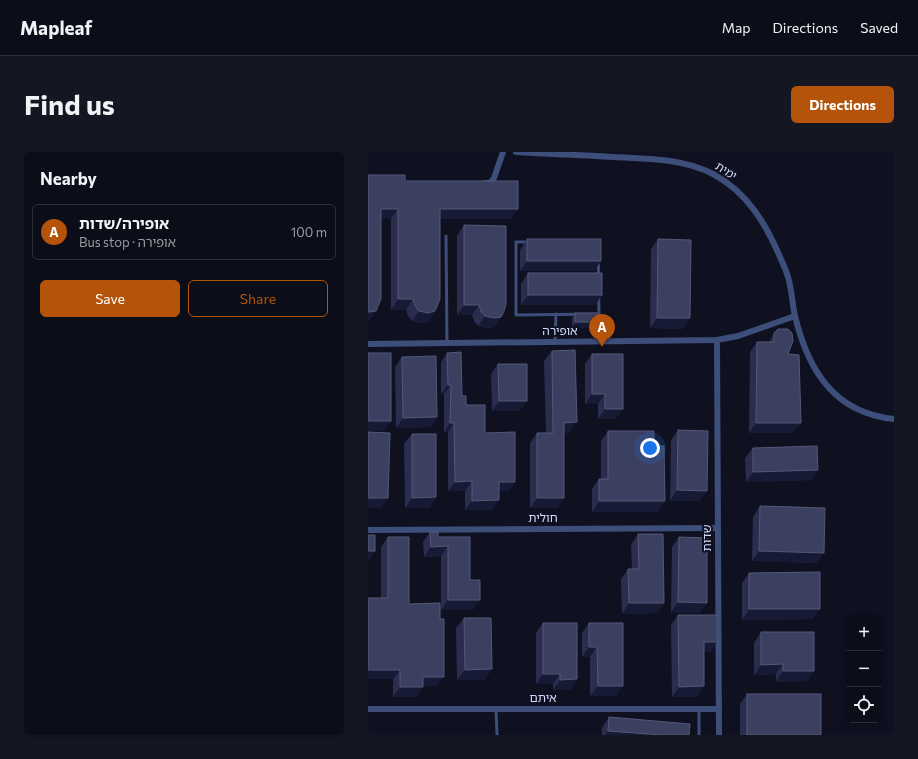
<!DOCTYPE html>
<html lang="en">
<head>
<meta charset="utf-8">
<style>
	:root { --surface:#0b0d19; --page:#141622; --text:#f1f3f6; --muted:#9a9ca2; --line:#2b2d38; --accent:#b45309 }
	body { margin:0; font-family:Commissioner,"Noto Sans Hebrew",sans-serif; background:var(--page); color:var(--text) }
	.controls { position:absolute; right:12px; bottom:12px; display:grid; overflow:hidden; border-radius:6px; box-shadow:0 2px 6px #0003 }
	.controls button { width:36px; height:36px; display:grid; place-items:center; padding:0; border:0; border-bottom:1px solid var(--line); background:var(--surface); color:var(--text); font:20px sans-serif }
	.you { position:absolute; left:282px; top:296px; width:14px; height:14px; margin:-10px; border:3px solid #fff; border-radius:50%; background:#1a73e8; box-shadow:0 0 0 6px #1a73e833 }
	.badge { display:grid; place-items:center; width:26px; height:26px; border-radius:50%; background:var(--accent); color:#fff; font-size:13px; font-weight:700 }
	.pin { position:absolute; translate:-50% -33px; filter:drop-shadow(0 1px 2px #0008) }
	.pin::after { content:''; position:absolute; top:21px; width:14px; height:12px; background:inherit; clip-path:polygon(0 0,100% 0,50% 100%) }
	.list { margin:0; padding:0; list-style:none }
	h2 { display:flex; justify-content:space-between; align-items:center; height:52px; margin:0; padding:0 16px; font-size:17px }
	h2 small { font-size:13px; font-weight:400; color:var(--muted) }
	.list li { display:grid; grid-template-columns:26px 1fr auto; gap:12px; align-items:center; box-sizing:border-box; height:56px; margin:0 8px 8px; padding:0 8px; border:1px solid var(--line); border-radius:6px }
	.list b { display:block; font-size:15px; white-space:nowrap }
	.list p { margin:0; font-size:13px; white-space:nowrap; color:var(--muted) }
	.list em { font-size:13px; font-style:normal; color:var(--muted) }
	.actions { display:flex; gap:8px; padding:12px 16px }
	.actions a { flex:1; padding:9px 0; border:1px solid var(--accent); border-radius:6px; text-align:center; font-size:14px; color:var(--accent) }
	.actions .main { background:var(--accent); color:#fff }
	.icon { flex:none; width:22px; height:22px; fill:none; stroke:currentColor; stroke-width:2; stroke-linecap:round; stroke-linejoin:round }
	.map { position:relative; flex:none; width:526px; height:583px; overflow:hidden; border-radius:6px }
	header { display:flex; align-items:center; gap:24px; box-sizing:border-box; height:56px; padding:0 20px; background:var(--surface); border-bottom:1px solid var(--line) }
	header strong { font-size:19px }
	nav { display:flex; gap:22px; margin-inline-start:auto; font-size:14px }
	.intro { display:flex; align-items:center; justify-content:space-between; box-sizing:border-box; height:96px; padding:0 24px }
	h1 { margin:0; font-size:28px }
	.button { padding:10px 18px; border-radius:6px; background:var(--accent); color:#fff; font-size:14px; font-weight:700 }
	main { display:flex; gap:24px; padding:0 24px }
	aside { flex:1; background:var(--surface); border-radius:6px; box-shadow:0 2px 6px #0003 }
	.map>svg:first-child { display:block }
	.lines { fill:none; stroke-linecap:round; stroke-linejoin:round }
	.lane { stroke:#3e4e7b; stroke-width:3 }
	.street { stroke:#3e4e7b; stroke-width:6 }
	.wall { fill:#2a2d4d }
	.shaded-wall { fill:#171a34 }
	.building { fill:#3c4060; stroke:#545878 }
	.labels { text-anchor:middle; stroke-width:4; stroke-linejoin:round; paint-order:stroke }
	.street-label { font-size:12px; fill:#d3dafb; stroke:#0f1121 }
</style>
</head>
<body>
<header>
<strong>Mapleaf</strong>
<nav><a>Map</a><a>Directions</a><a>Saved</a></nav>
</header>
<div class="intro"><h1>Find us</h1><a class="button">Directions</a></div>
<main>
<aside>
<h2>Nearby<small></small></h2>
<ul class="list">
<li><span class="badge">A</span><div><b>אופירה/שדות</b><p>Bus stop · אופירה</p></div><em>100 m</em></li>
</ul>
<div class="actions"><a class="main">Save</a><a>Share</a></div>
</aside>
<div class="map">
<svg width="526" height="583" viewBox="0 0 526 583">
	<rect width="100%" height="100%" fill="#0f1121"/>
	<g class="lines">
		<g class="lane">
			<polyline points="78,84 79,191"/>
			<polygon points="148,90 230,90 231,162 148,163"/>
			<polyline points="187,190 188,162"/>
			<polyline points="128,557 129,583"/>
			<polyline points="331,583 331,557"/>
		</g>
		<g class="street">
			<path d="M148,0C180,2 213,3 245,5C279,7 314,6 345,22C379,40 398,72 412,105C415,112 418,118 420,125C424,138 424,151 427,164C440,218 466,261 526,267"/>
			<polyline points="117,31 122,31 126,26 135,0"/>
			<polyline points="349,188 351,583"/>
			<polyline points="0,192 349,188 370,184 427,164"/>
			<polyline points="0,378 350,376"/>
			<polyline points="0,557 351,557"/>
		</g>
	</g>
	<g class="wall">
		<polygon points="0,23 37,29 143,67 72,67 67,159 60,170 53,171 44,169 40,164 38,158 23,158 23,67 13,67 1,169"/>
		<polygon points="96,73 133,165 126,175 119,176 110,174 106,169 104,163 89,163 89,84"/>
		<polygon points="159,87 226,119 152,119 152,98"/>
		<polygon points="290,87 315,177 282,176 283,97"/>
		<polygon points="160,121 234,143 227,153 153,153 153,132"/>
		<polygon points="207,161 230,170 227,176 204,176 204,166"/>
		<polygon points="406,181 420,202 425,281 381,281 382,200 389,190 401,190"/>
		<polygon points="184,199 201,281 196,281 196,346 189,356 162,356 162,291 169,281 178,281 176,209"/>
		<polygon points="79,201 94,244 98,253 117,281 141,339 131,339 124,358 97,358 97,339 80,339 80,280 76,280 76,242 73,242 73,210"/>
		<polygon points="224,202 248,267 230,267 230,252 217,252 217,212"/>
		<polygon points="34,205 69,265 62,275 28,276 27,215"/>
		<polygon points="130,212 152,259 124,259 123,222"/>
		<polygon points="310,278 332,349 302,349 303,288"/>
		<polygon points="240,279 286,294 297,349 289,360 224,360 224,337 231,327 233,327 233,289"/>
		<polygon points="44,282 68,345 61,356 37,356 36,292"/>
		<polygon points="385,296 450,318 443,328 378,330 377,306"/>
		<polygon points="392,354 449,411 384,409 385,365"/>
		<polygon points="62,380 70,385 102,385 102,428 105,458 73,458 73,404 56,405 55,390"/>
		<polygon points="270,382 296,451 289,461 254,462 253,427 260,417 264,417 263,393"/>
		<polygon points="20,385 41,452 69,534 55,534 48,545 25,545 25,527 0,527 13,446 13,395"/>
		<polygon points="311,385 332,461 303,460 304,395"/>
		<polygon points="381,421 445,467 374,468 374,431"/>
		<polygon points="310,463 349,490 342,500 336,500 329,545 304,545 303,473"/>
		<polygon points="96,466 117,528 89,528 88,476"/>
		<polygon points="175,471 209,527 202,538 185,538 185,532 168,532 168,481"/>
		<polygon points="221,471 248,544 222,544 222,505 214,505 214,481"/>
		<polygon points="393,480 446,519 439,529 408,530 408,522 386,523 386,491"/>
		<polygon points="379,542 453,583 372,583 372,552"/>
		<polygon points="241,565 321,583 234,583 234,576"/>
	</g>
	<g class="shaded-wall">
		<polygon points="13,57 30,57 23,67 6,67"/>
		<polygon points="72,57 150,57 143,67 65,67"/>
		<polygon points="159,109 233,109 226,119 152,119"/>
		<polygon points="160,143 234,143 227,153 153,153"/>
		<polygon points="30,147 45,147 38,158 23,158"/>
		<polygon points="96,153 111,153 104,163 89,163"/>
		<polygon points="8,159 1,169 0,169 0,160"/>
		<polygon points="51,159 67,159 60,170 53,171 44,169"/>
		<polygon points="117,164 133,165 126,175 119,176 110,174"/>
		<polygon points="289,166 322,166 315,177 282,176"/>
		<polygon points="207,170 230,170 227,176 204,176"/>
		<polygon points="80,233 83,233 76,242 73,242"/>
		<polygon points="224,242 237,242 230,252 217,252"/>
		<polygon points="131,249 159,249 152,259 124,259"/>
		<polygon points="237,257 255,257 248,267 230,267"/>
		<polygon points="69,265 62,275 28,276 35,266"/>
		<polygon points="0,269 23,269 16,279 0,279"/>
		<polygon points="209,270 201,281 189,281 196,271"/>
		<polygon points="82,271 86,271 80,280 76,280"/>
		<polygon points="388,271 433,271 425,281 381,281"/>
		<polygon points="450,318 443,328 378,330 385,320"/>
		<polygon points="104,329 97,339 80,339 87,330"/>
		<polygon points="131,330 147,330 141,339 124,339"/>
		<polygon points="309,338 339,339 332,349 302,349"/>
		<polygon points="68,345 61,356 37,356 44,346"/>
		<polygon points="0,346 20,346 13,356 0,356"/>
		<polygon points="169,346 196,346 189,356 162,356"/>
		<polygon points="131,348 124,358 97,358 104,349"/>
		<polygon points="231,349 297,349 289,360 224,360"/>
		<polygon points="80,394 73,404 56,405 63,395"/>
		<polygon points="0,399 7,399 2,407 0,407"/>
		<polygon points="391,399 456,401 449,411 384,409"/>
		<polygon points="80,448 112,448 105,458 73,458"/>
		<polygon points="310,450 339,451 332,461 303,460"/>
		<polygon points="261,451 296,451 289,461 254,462"/>
		<polygon points="381,457 452,457 445,467 374,468"/>
		<polygon points="336,490 349,490 342,500 328,500"/>
		<polygon points="221,495 229,495 222,505 214,505"/>
		<polygon points="415,512 408,522 386,523 393,513"/>
		<polygon points="124,517 117,528 89,528 97,518"/>
		<polygon points="0,518 32,518 25,527 0,527"/>
		<polygon points="415,519 446,519 439,529 408,530"/>
		<polygon points="175,522 192,522 185,532 168,532"/>
		<polygon points="55,525 76,525 69,534 48,534"/>
		<polygon points="209,527 202,538 185,538 192,528"/>
		<polygon points="230,534 255,534 248,544 222,544"/>
		<polygon points="336,534 329,545 304,545 311,535"/>
		<polygon points="32,535 55,535 48,545 25,545"/>
		<polygon points="240,579 294,583 237,583"/>
	</g>
	<g class="building">
		<polygon points="0,23 37,23 37,29 150,29 150,57 72,57 72,147 67,159 60,161 51,159 47,153 45,147 30,147 30,57 13,57 13,147 8,159 1,160 0,160"/>
		<polygon points="96,73 138,74 138,152 136,159 133,165 126,166 117,164 113,159 111,153 96,153"/>
		<rect x="159" y="87" width="74" height="22"/>
		<polygon points="290,87 323,88 322,166 289,166"/>
		<rect x="160" y="121" width="74" height="22"/>
		<rect x="207" y="161" width="23" height="9"/>
		<polygon points="410,177 420,177 424,181 425,189 420,202 431,203 433,271 388,271 389,190 406,190 406,181"/>
		<polygon points="207,198 209,270 196,271 196,346 169,346 169,281 185,281 184,199"/>
		<polygon points="93,200 94,244 98,244 98,253 117,253 117,281 147,280 147,330 131,330 131,348 104,349 104,329 87,330 86,271 82,271 83,233 80,233 79,201"/>
		<rect x="0" y="201" width="23" height="68"/>
		<polygon points="224,202 255,202 255,257 237,257 237,242 224,242"/>
		<polygon points="68,204 69,265 35,266 34,205"/>
		<polygon points="130,212 159,212 159,249 131,249"/>
		<polygon points="310,278 340,279 339,339 309,338"/>
		<polygon points="240,279 286,279 286,294 296,294 297,349 231,349 231,327 240,327"/>
		<polygon points="0,280 22,281 20,346 0,346"/>
		<polygon points="44,282 68,282 68,345 44,346"/>
		<polygon points="449,294 450,318 385,320 385,296"/>
		<polygon points="392,354 457,356 456,401 391,399"/>
		<polygon points="62,380 70,380 70,385 102,385 102,428 112,428 112,448 80,448 80,394 63,395"/>
		<polygon points="270,382 295,382 296,451 261,451 260,417 271,417"/>
		<rect x="0" y="383" width="7" height="16"/>
		<polygon points="20,385 41,385 41,452 72,451 72,467 76,467 76,525 55,525 55,535 32,535 32,518 0,518 0,446 20,446"/>
		<polygon points="311,385 339,386 339,451 310,450"/>
		<polygon points="452,420 452,457 381,457 381,421"/>
		<polygon points="310,463 349,463 349,490 336,490 336,534 311,535"/>
		<polygon points="96,466 123,466 124,517 97,518"/>
		<polygon points="175,471 209,471 209,527 192,528 192,522 175,522"/>
		<polygon points="221,471 255,471 255,534 230,534 229,495 221,495"/>
		<polygon points="393,480 446,480 446,519 415,519 415,512 393,513"/>
		<rect x="379" y="542" width="74" height="41"/>
		<polygon points="241,565 322,572 321,583 294,583 240,579"/>
	</g>
	<g class="labels">
		<g class="street-label">
			<text transform="translate(358 19) rotate(32)" y="4">ימית</text>
			<text x="192" y="183">אופירה</text>
			<text x="175" y="370">חולית</text>
			<text transform="translate(339 386) rotate(-90)" y="4">שדות</text>
			<text x="175" y="550">איתם</text>
		</g>
	</g>
</svg>
<div class="controls">
<button>+</button>
<button>−</button>
<button><svg class="icon" aria-label="locate" viewBox="0 0 24 24"><circle cx="12" cy="12" r="6"/><path d="M12 2v4M12 18v4M2 12h4M18 12h4"/></svg></button>
</div>
<div class="you"></div>
<div class="pin badge" style="left:234px;top:195px">A</div>
</div>
</main>
</body>
</html>
